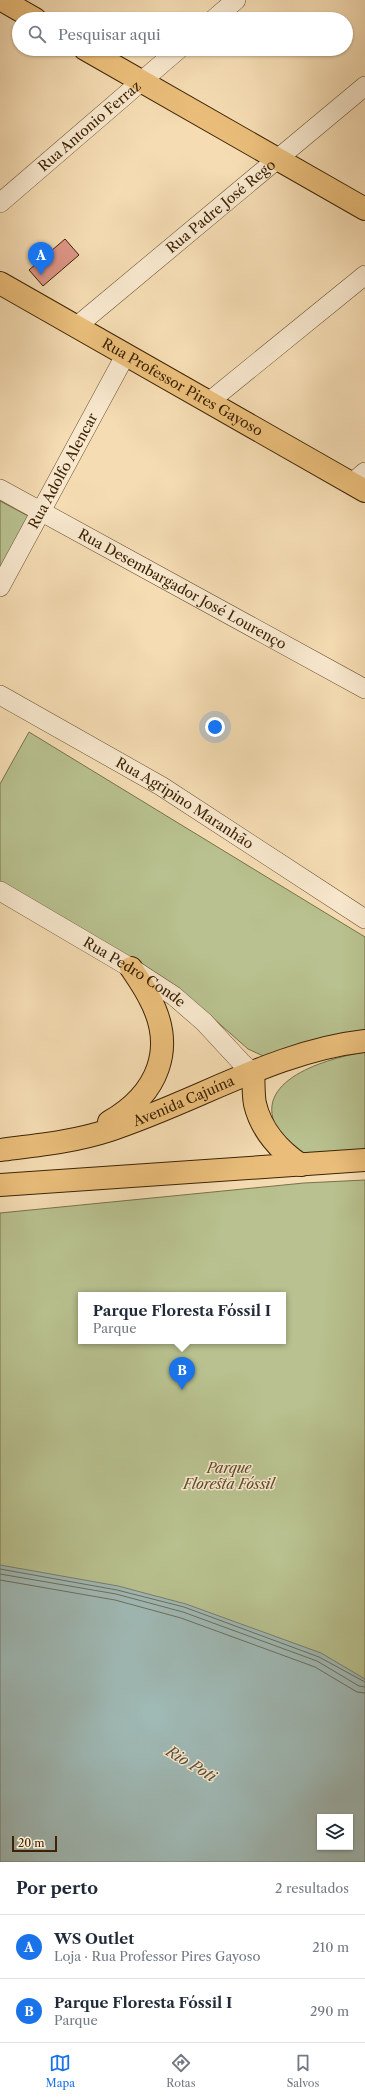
<!DOCTYPE html>
<html lang="pt">
<head>
<meta charset="utf-8">
<style>
	:root { --surface:#fff; --page:#f2f2f3; --text:#1f2937; --muted:#747a83; --line:#e0e1e3; --accent:#1a73e8 }
	body { margin:0; font-family:"Libre Caslon Text",serif; background:var(--page); color:var(--text) }
	.controls { position:absolute; right:12px; bottom:12px; display:grid; overflow:hidden; border-radius:0px; box-shadow:0 1px 3px #0004 }
	.controls button { width:36px; height:36px; display:grid; place-items:center; padding:0; border:0; border-bottom:1px solid var(--line); background:var(--surface); color:var(--text); font:20px sans-serif }
	.scale { position:absolute; left:12px; bottom:10px; width:45px; box-sizing:border-box; padding-left:4px; border:2px solid #3d2305; border-top:0; font-size:11px; line-height:14px; white-space:nowrap; color:#3d2305; -webkit-text-stroke:3px #f8e8ce; paint-order:stroke }
	.you { position:absolute; left:215px; top:727px; width:14px; height:14px; margin:-10px; border:3px solid #fff; border-radius:50%; background:#1a73e8; box-shadow:0 0 0 6px #1a73e833 }
	.badge { display:grid; place-items:center; width:26px; height:26px; border-radius:50%; background:var(--accent); color:#fff; font-size:13px; font-weight:700 }
	.pin { position:absolute; translate:-50% -33px; filter:drop-shadow(0 1px 2px #0008) }
	.pin::after { content:''; position:absolute; top:21px; width:14px; height:12px; background:inherit; clip-path:polygon(0 0,100% 0,50% 100%) }
	.popup { position:absolute; left:78px; top:1292px; width:208px; height:52px; box-sizing:border-box; display:grid; place-content:center; border-radius:0px; background:var(--surface); filter:drop-shadow(0 1px 3px #0005); font-size:13px; white-space:nowrap; color:var(--muted) }
	.popup b { font-size:15px; color:var(--text) }
	.popup::after { content:''; position:absolute; left:50%; top:100%; margin-left:-8px; border:8px solid transparent; border-top-color:var(--surface) }
	.list { margin:0; padding:0; list-style:none }
	h2 { display:flex; justify-content:space-between; align-items:center; height:52px; margin:0; padding:0 16px; font-size:17px }
	h2 small { font-size:13px; font-weight:400; color:var(--muted) }
	.list li { display:grid; grid-template-columns:26px 1fr auto; gap:12px; align-items:center; box-sizing:border-box; height:64px; padding:0 16px; border-top:1px solid var(--line) }
	.list b { display:block; font-size:15px; white-space:nowrap }
	.list p { margin:0; font-size:13px; white-space:nowrap; color:var(--muted) }
	.list em { font-size:13px; font-style:normal; color:var(--muted) }
	.icon { flex:none; width:22px; height:22px; fill:none; stroke:currentColor; stroke-width:2; stroke-linecap:round; stroke-linejoin:round }
	.map { position:relative; flex:none; width:365px; height:1862px; overflow:hidden }
	.search { position:absolute; background:var(--surface); box-shadow:0 1px 3px #0004; left:12px; right:12px; top:12px; height:44px; display:flex; align-items:center; gap:10px; box-sizing:border-box; padding:0 14px; border-radius:22px; color:var(--muted); font-size:15px }
	.sheet { height:180px; background:var(--surface) }
	nav { display:flex; justify-content:space-around; align-items:center; box-sizing:border-box; height:56px; border-top:1px solid var(--line); background:var(--surface); font-size:11px; color:var(--muted) }
	nav a { display:grid; justify-items:center; gap:2px }
	nav .on { color:var(--accent) }
	.map>svg:first-child { display:block }
	.green { fill:#b8c18f; stroke:#7a724a; fill-rule:evenodd }
	.water { fill:#9fb9b5; stroke:#787d6f; fill-rule:evenodd }
	.lines { fill:none; stroke-linecap:round; stroke-linejoin:round }
	.shore { stroke:#6e6e5d; stroke-width:1 }
	.building { fill:#de9687; stroke:#3d2305 }
	.minor-casing { stroke:#6b5130; stroke-width:20 }
	.major-casing { stroke:#3d2305; stroke-width:24 }
	.minor { stroke:#f8e8ce; stroke-width:19 }
	.major { stroke:#eabe7a; stroke-width:22 }
	.labels { text-anchor:middle; stroke-width:3; stroke-linejoin:round; paint-order:stroke }
	.street-label { font-size:14px; fill:#3d2305; stroke:#f8e8ce }
	.park-label { font-size:14px; font-style:italic; fill:#5c4a28; stroke:#f8e8ce }
	.water-label { font-size:15px; font-style:italic; fill:#5a503a; stroke:#f8e8ce }
</style>
</head>
<body>
<div class="map">
<svg width="365" height="1862" viewBox="0 0 365 1862">
	<rect width="100%" height="100%" fill="#f5dcb3"/>
	<filter id="stains"><feTurbulence type="fractalNoise" baseFrequency=".005" numOctaves="4"/><feColorMatrix values="0 0 0 0 .2 0 0 0 0 .09 0 0 0 0 .02 0 0 0 .5 -.17"/></filter>
	<radialGradient id="worn" r=".72"><stop offset=".6" stop-color="#630" stop-opacity="0"/><stop offset="1" stop-color="#630" stop-opacity=".3"/></radialGradient>
	<g class="green">
		<polygon points="0,501 30,517 0,570"/>
		<polygon points="29,732 365,937 365,1033 272,1060 248,1049 205,1011 0,885 0,784"/>
		<path d="M365,1052V1154C352,1155 318,1161 307,1158C292,1154 287,1144 279,1132C247,1080 329,1058 365,1052Z"/>
		<path d="M365,1180V1712L0,1568V1213L304,1183ZM81,1295H283V1341H81Z"/>
	</g>
	<path class="water" d="M0,1565L118,1586L186,1604L321,1653L365,1679V1862H0ZM320,1817H350V1847H320Z"/>
	<g class="lines">
		<g class="shore">
			<polyline points="0,1569 117,1590 184,1607 319,1657 365,1682"/>
			<polyline points="0,1574 116,1594 183,1612 317,1661 359,1686 365,1687"/>
			<polyline points="0,1580 115,1600 181,1618 315,1667 357,1692 365,1693"/>
		</g>
	</g>
	<polygon class="building" points="65,239 79,255 43,286 29,270"/>
	<g class="lines">
		<g class="minor-casing">
			<g id="minor">
				<polyline points="214,19 236,0"/>
				<path id="s1" d="M0,203L179,49"/>
				<path id="s2" d="M77,326L365,86"/>
				<polyline points="210,401 365,275"/>
				<polyline points="352,483 365,472"/>
				<path id="s3" d="M0,489L365,689"/>
				<path id="s4" d="M0,587L126,354"/>
				<path id="s5" d="M0,695L161,786L365,919"/>
				<path id="s6" d="M0,891L131,968L174,996L204,1022L241,1062L253,1073"/>
			</g>
		</g>
		<g class="major-casing">
			<g id="major">
				<polyline points="2,0 35,19"/>
				<polyline points="85,49 365,209"/>
				<path id="s7" d="M0,283L365,491"/>
				<path d="M253,1073C254,1083 253,1094 255,1104C261,1130 280,1151 301,1165"/>
				<path d="M109,1122C158,1094 177,1048 149,997C144,987 137,977 131,968"/>
				<path id="s8" d="M0,1150C39,1145 73,1142 110,1130C196,1102 275,1051 365,1041"/>
				<polyline points="0,1185 365,1160"/>
			</g>
		</g>
		<use href="#minor" class="minor"/>
		<use href="#major" class="major"/>
	</g>
	<g class="labels">
		<g class="street-label">
			<text dy="5" stroke="none"><textPath href="#s1" startOffset="118">Rua Antonio Ferraz</textPath></text>
			<text dy="5" stroke="none"><textPath href="#s2" startOffset="187">Rua Padre José Rego</textPath></text>
			<text dy="5" stroke="none"><textPath href="#s7" startOffset="210">Rua Professor Pires Gayoso</textPath></text>
			<text dy="5" stroke="none"><textPath href="#s4" startOffset="132">Rua Adolfo Alencar</textPath></text>
			<text dy="5" stroke="none"><textPath href="#s3" startOffset="208">Rua Desembargador José Lourenço</textPath></text>
			<text dy="5" stroke="none"><textPath href="#s5" startOffset="214">Rua Agripino Maranhão</textPath></text>
			<text dy="5" stroke="none"><textPath href="#s6" startOffset="157">Rua Pedro Conde</textPath></text>
			<text dy="5" stroke="none"><textPath href="#s8" startOffset="191">Avenida Cajuína</textPath></text>
		</g>
		<g class="park-label">
			<text x="229" y="1473">Parque<tspan x="229" dy="16">Floresta Fóssil</tspan></text>
		</g>
		<g class="water-label">
			<text transform="translate(191 1764) rotate(31)" y="5">Rio Poti</text>
		</g>
	</g>
	<rect width="100%" height="100%" filter="url(#stains)"/>
	<rect width="100%" height="100%" fill="url(#worn)"/>
</svg>
<div class="controls">
<button><svg class="icon" aria-label="layers" viewBox="0 0 24 24"><path d="M12 4l9 5-9 5-9-5zM3 14l9 5 9-5"/></svg></button>
</div>
<div class="scale">20 m</div>
<div class="you"></div>
<div class="pin badge" style="left:41px;top:275px">A</div>
<div class="pin badge" style="left:182px;top:1390px">B</div>
<div class="popup"><b>Parque Floresta Fóssil I</b>Parque</div>
<div class="search"><svg class="icon" aria-label="search" viewBox="0 0 24 24"><circle cx="10" cy="10" r="6"/><path d="M15 15l6 6"/></svg>Pesquisar aqui</div>
</div>
<section class="sheet">
<h2>Por perto<small>2 resultados</small></h2>
<ul class="list">
<li><span class="badge">A</span><div><b>WS Outlet</b><p>Loja · Rua Professor Pires Gayoso</p></div><em>210 m</em></li>
<li><span class="badge">B</span><div><b>Parque Floresta Fóssil I</b><p>Parque</p></div><em>290 m</em></li>
</ul>
</section>
<nav>
<a class="on"><svg class="icon" aria-label="map" viewBox="0 0 24 24"><path d="M3 6l6-2 6 2 6-2v14l-6 2-6-2-6 2zM9 4v14M15 6v14"/></svg>Mapa</a>
<a><svg class="icon" aria-label="directions" viewBox="0 0 24 24"><path d="M12 3l9 9-9 9-9-9zM9 14v-3h6M13 9l2 2-2 2"/></svg>Rotas</a>
<a><svg class="icon" aria-label="saved" viewBox="0 0 24 24"><path d="M7 4h10v16l-5-4-5 4z"/></svg>Salvos</a>
</nav>
</body>
</html>
